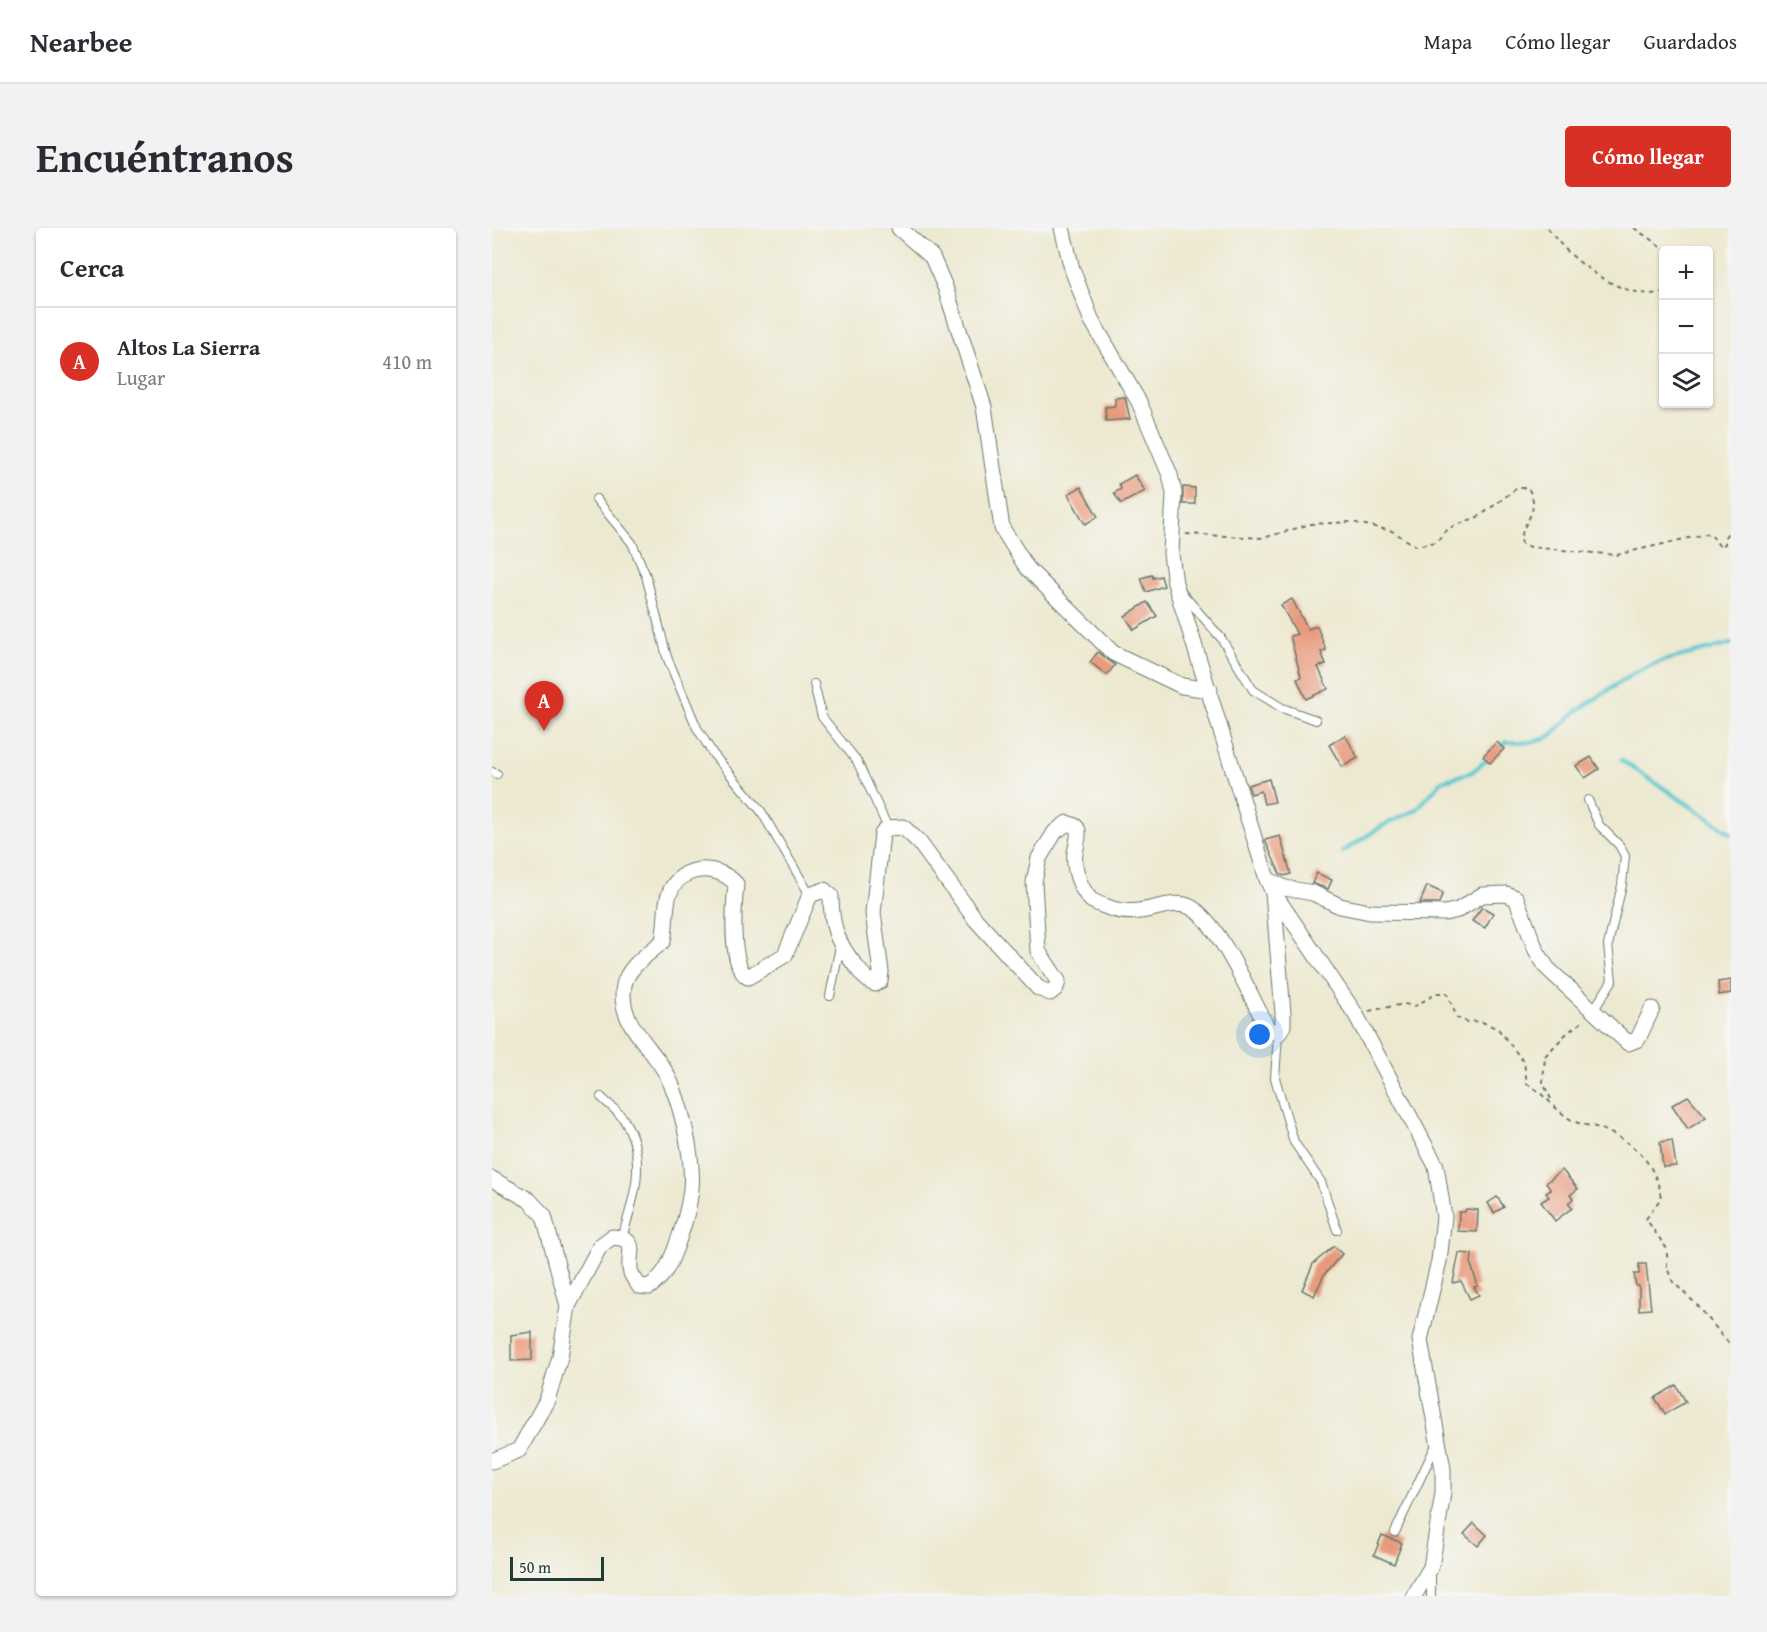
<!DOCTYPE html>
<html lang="es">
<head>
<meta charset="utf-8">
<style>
	:root { --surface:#fff; --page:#f2f2f3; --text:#2b2b33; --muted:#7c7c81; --line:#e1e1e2; --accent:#d93025 }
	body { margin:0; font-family:"Gentium Book Plus",serif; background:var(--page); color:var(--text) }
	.controls { position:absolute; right:18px; top:18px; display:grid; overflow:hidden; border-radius:6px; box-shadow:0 2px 4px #0004 }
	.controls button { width:54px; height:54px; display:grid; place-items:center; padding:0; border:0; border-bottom:2px solid var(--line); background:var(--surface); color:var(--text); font:30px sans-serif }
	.scale { position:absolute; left:18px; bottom:15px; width:94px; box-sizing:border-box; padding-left:6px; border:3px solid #1f3d34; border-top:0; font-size:16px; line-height:21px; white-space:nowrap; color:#1f3d34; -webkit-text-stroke:4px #f6f6f2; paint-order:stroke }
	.you { position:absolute; left:768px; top:807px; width:21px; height:21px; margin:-15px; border:4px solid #fff; border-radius:50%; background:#1a73e8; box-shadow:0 0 0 9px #1a73e833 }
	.badge { display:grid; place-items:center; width:39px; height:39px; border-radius:50%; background:var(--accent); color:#fff; font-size:20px; font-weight:700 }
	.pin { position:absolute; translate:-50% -50px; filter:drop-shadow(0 2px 3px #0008) }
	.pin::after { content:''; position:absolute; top:32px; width:21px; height:18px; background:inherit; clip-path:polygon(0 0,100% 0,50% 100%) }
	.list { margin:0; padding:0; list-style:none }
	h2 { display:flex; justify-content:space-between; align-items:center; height:78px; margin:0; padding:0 24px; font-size:26px }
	h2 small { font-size:20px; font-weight:400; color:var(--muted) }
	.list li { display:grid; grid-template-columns:39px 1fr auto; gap:18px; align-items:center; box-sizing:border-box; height:108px; padding:0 24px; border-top:2px solid var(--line) }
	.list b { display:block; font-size:22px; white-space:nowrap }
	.list p { margin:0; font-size:20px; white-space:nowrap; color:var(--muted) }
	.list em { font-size:20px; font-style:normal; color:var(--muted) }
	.icon { flex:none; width:33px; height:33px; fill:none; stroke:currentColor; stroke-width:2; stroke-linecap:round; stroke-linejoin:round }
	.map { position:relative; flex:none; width:1239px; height:1368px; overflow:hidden; border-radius:6px }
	header { display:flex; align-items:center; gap:36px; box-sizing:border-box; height:84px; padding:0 30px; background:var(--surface); border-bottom:2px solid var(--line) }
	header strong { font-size:28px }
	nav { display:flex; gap:33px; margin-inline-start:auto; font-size:21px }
	.intro { display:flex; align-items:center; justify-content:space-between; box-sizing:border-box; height:144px; padding:0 36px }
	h1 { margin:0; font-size:42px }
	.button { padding:15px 27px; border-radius:6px; background:var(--accent); color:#fff; font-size:21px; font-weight:700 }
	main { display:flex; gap:36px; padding:0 36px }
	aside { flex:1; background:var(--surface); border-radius:6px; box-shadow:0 2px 4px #0004 }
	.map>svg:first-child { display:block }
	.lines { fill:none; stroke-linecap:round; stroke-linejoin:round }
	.stream { stroke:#59c6cf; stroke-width:4 }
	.building { fill:#e9997c }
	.service-casing { stroke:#67796b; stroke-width:10 }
	.minor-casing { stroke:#67796b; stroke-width:17 }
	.path { stroke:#67796b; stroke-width:2; stroke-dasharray:4.5 4.5; stroke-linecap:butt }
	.service { stroke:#fff; stroke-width:8 }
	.minor { stroke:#fff; stroke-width:15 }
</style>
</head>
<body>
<header>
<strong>Nearbee</strong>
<nav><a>Mapa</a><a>Cómo llegar</a><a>Guardados</a></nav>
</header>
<div class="intro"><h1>Encuéntranos</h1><a class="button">Cómo llegar</a></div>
<main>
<aside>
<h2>Cerca<small></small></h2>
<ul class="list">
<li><span class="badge">A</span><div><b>Altos La Sierra</b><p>Lugar</p></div><em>410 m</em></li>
</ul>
</aside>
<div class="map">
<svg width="1239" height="1368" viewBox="0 0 1239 1368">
	<rect width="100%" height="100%" fill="#f6f6f2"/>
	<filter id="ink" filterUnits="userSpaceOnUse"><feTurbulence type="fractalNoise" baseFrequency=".0167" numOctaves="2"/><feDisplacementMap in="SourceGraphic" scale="12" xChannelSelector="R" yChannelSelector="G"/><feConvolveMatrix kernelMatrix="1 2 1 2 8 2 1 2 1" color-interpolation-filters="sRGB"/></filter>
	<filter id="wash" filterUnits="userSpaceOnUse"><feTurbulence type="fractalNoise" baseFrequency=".008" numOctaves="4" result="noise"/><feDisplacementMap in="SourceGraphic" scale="24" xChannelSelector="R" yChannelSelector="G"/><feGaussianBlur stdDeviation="1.35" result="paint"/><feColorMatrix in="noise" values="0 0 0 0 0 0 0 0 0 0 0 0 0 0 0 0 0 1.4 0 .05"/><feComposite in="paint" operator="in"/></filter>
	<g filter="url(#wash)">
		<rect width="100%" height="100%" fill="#ede9d1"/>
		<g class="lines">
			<g class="stream">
				<polyline points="1005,522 1014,514 1041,514 1057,509 1085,483 1145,443 1170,433 1239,416"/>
				<polyline points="1129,532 1239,605"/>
				<polyline points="850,624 892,597 924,582 950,553 980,544 998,529"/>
			</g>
		</g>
		<g id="blocks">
			<g class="building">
				<polygon points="633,169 638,191 614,193 613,179 623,178 623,170"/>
				<polygon points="643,247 653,263 629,276 622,265 629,261 627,256"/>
				<polygon points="589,259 606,289 593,296 576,266"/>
				<polygon points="691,259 703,260 703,276 691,276"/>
				<polygon points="660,347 661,350 669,348 672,358 654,364 649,350"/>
				<polygon points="800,371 816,401 825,398 834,422 829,424 834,436 826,439 836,461 814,471 805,451 809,449 798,408 805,406 789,377"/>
				<polygon points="655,374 665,388 642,402 633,388"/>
				<polygon points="606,424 623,437 615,447 598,434"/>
				<polygon points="853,507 866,530 850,539 837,517"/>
				<polygon points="1005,514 1012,521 998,535 991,528"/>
				<polygon points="1099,529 1107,541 1093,550 1084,538"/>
				<polygon points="777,551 783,574 772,576 769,563 759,566 756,557"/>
				<polygon points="788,608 799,646 792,648 788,646 773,612"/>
				<polygon points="825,645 840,652 836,661 820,655"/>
				<polygon points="935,658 951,665 947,675 928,675"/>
				<polygon points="990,679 1001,685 993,700 980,693"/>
				<polygon points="1239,752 1239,765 1227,767 1226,754"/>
				<polygon points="1196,868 1214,889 1196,901 1180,877"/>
				<polygon points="1180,912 1184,938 1171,939 1168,914"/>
				<polygon points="1070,942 1086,961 1078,967 1081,971 1076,975 1080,980 1063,993 1049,974 1057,969 1054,965 1059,962 1054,955"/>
				<polygon points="1005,969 1012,979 1002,985 996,975"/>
				<polygon points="974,981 986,982 985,1004 966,1003 967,984 973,984"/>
				<polygon points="842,1018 850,1026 832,1047 822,1068 810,1062 821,1036"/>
				<polygon points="967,1025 980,1026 979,1037 986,1058 982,1059 987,1067 978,1071 969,1053 961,1055"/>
				<polygon points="1147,1036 1154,1036 1159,1081 1147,1082 1147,1058 1144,1058 1142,1046 1147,1046"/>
				<polygon points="40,1104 40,1132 19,1133 19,1107"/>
				<polygon points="1184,1157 1194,1174 1173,1186 1163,1170"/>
				<polygon points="982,1295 995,1307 986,1318 972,1306"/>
				<polygon points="890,1307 910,1315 902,1336 882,1327"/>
			</g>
		</g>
	</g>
	<g filter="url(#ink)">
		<use href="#blocks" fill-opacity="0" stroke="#67796b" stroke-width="1.5"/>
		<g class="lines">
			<g class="service-casing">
				<g id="service">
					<polyline points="104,271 140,315 154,348 175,429 205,500 221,526 269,583 318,667"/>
					<polyline points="690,365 729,410 761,462 790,480 824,492"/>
					<polyline points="322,456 330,489 365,533 396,600"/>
					<polyline points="0,544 5,546"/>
					<polyline points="1096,572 1107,597 1127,617 1133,628 1130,657 1116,717 1120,753 1101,783"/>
					<polyline points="338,768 348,718"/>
					<polyline points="786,806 783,850 802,914 829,954 845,1002"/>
					<path d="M109,869C116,876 127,884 132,892C156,929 142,972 130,1009"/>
					<polyline points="903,1304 944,1217"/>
					<polyline points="939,1368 939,1343"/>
				</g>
			</g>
			<g class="minor-casing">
				<g id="minor">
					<polyline points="407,0 440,29 453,59 492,179 510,300 535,340 621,425 690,458 718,462"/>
					<polyline points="570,0 580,41 599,91 647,174 678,247 682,265 679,326 683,355 775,651 781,664 864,787 944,938 952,989 947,1033 928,1112 951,1241 951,1265 939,1339 922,1368"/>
					<polyline points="775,651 793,660 821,665 848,678 878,684 953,685 966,682 990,667 1014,666 1024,670 1044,722 1055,740 1136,815 1146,811 1160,781"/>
					<polyline points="0,951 37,972 52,988 76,1078"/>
					<path d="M0,1233L27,1222L55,1172L68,1129L76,1078L108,1018L120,1009C151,1011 133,1028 139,1045C141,1050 145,1054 147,1058L157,1059C173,1048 177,1037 184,1019C191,1000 197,981 199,961C202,929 189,873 174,845C157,815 125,794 132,757C136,738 158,725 171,713C174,699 173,684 176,670C184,638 223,633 244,656C242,676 237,740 256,749L293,727L318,667L332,662L339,668C339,697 345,715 363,737C369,745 374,753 383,756L388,753L389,744L381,685L390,606L396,600L411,599L427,614L484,692L546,760L558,765L564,760L566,753L546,723L542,654L547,630L563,604L575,595C580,597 585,597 586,603C587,609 584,619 583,625C581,640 588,661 599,672C603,675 610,677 615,679C648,693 674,670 696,678C724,688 761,772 775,800L786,806L791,798V785L781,664"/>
				</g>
			</g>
			<g class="path">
				<path d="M1056,0C1076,31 1132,75 1172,64"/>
				<polyline points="1142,0 1174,22"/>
				<path d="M694,306L771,310L819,296L860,294L900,303L924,318L944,314L957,300L988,288L1025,260H1036C1052,285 1025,296 1030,316L1039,319L1124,327L1218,305L1228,319L1233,316V309L1239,300"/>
				<path d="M877,783L912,776L923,778L945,765H955L965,790L976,794L988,793L1006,801L1032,834L1035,856C1052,865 1062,881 1078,891C1087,897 1099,897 1109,901C1142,914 1164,935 1169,970L1154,991L1175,1021V1040L1181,1054L1206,1078L1239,1118"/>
				<polyline points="1059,871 1051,855 1053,828 1076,804 1093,792"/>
			</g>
			<use href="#service" class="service"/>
			<use href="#minor" class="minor"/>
		</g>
	</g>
</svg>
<div class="controls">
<button>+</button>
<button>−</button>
<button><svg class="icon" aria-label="layers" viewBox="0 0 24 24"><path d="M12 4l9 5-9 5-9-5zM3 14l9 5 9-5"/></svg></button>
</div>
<div class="scale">50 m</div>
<div class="you"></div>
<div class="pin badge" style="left:52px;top:503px">A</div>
</div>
</main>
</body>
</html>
